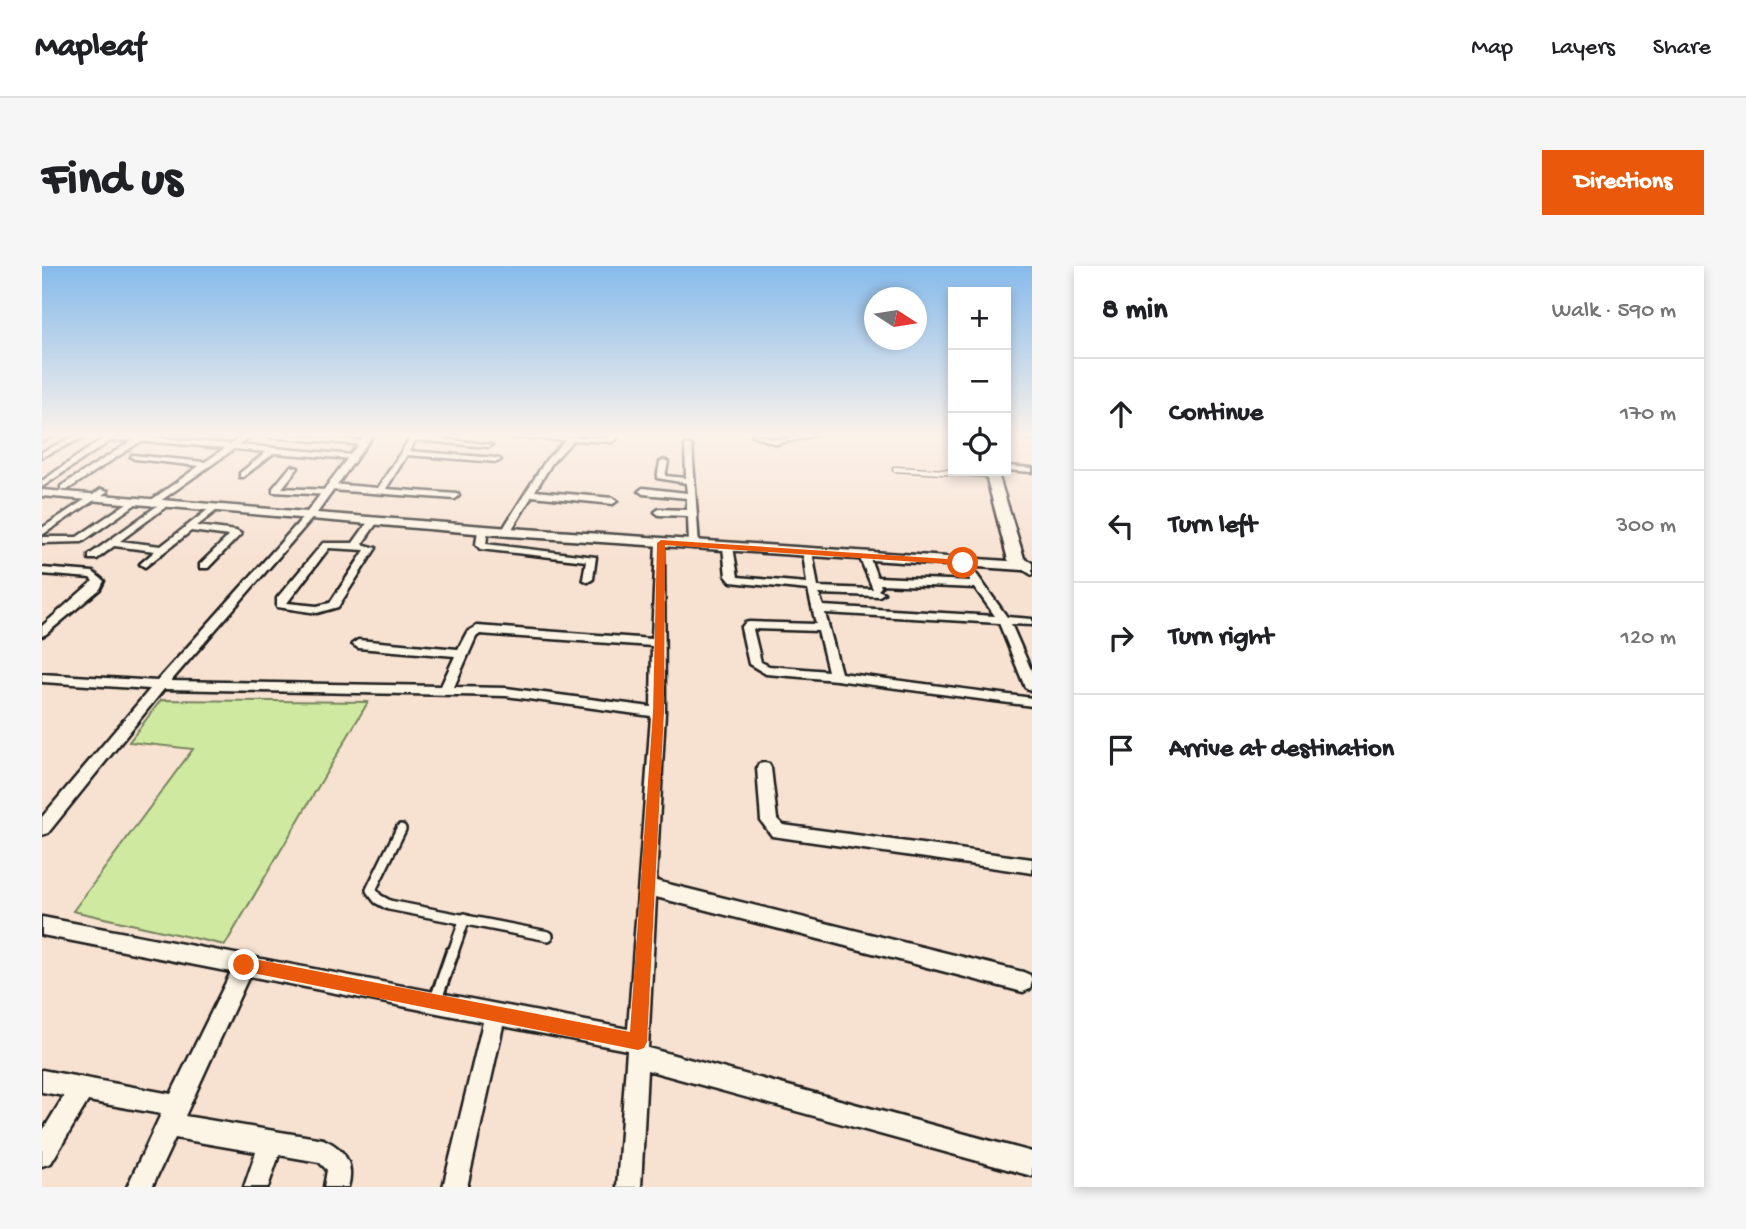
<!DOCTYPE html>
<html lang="en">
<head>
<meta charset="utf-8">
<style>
	:root { --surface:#fff; --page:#f6f6f6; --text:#202124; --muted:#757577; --line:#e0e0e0; --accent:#ea580c }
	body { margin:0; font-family:"Gochi Hand",sans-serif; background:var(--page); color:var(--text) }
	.controls { position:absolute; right:21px; top:21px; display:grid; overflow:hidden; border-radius:0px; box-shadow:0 4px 10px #0003 }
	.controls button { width:63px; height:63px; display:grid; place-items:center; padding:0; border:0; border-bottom:2px solid var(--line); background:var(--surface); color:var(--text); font:35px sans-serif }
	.compass { position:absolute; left:822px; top:21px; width:63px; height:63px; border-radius:50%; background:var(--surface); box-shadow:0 4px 10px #0003; rotate:102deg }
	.stop { position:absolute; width:21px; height:21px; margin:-16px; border:5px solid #ea580c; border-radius:50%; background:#fff }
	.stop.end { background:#ea580c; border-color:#fff; box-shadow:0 2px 7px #0008 }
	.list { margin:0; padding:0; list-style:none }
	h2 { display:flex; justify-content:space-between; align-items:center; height:91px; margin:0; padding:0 28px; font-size:30px }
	h2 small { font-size:23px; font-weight:400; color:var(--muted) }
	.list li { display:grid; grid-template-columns:46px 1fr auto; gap:21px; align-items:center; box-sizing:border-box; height:112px; padding:0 28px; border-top:2px solid var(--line) }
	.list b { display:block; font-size:26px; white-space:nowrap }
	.list em { font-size:23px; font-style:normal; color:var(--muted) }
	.icon { flex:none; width:38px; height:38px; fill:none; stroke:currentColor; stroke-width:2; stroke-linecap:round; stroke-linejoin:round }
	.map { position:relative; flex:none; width:990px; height:921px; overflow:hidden; border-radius:0px }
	header { display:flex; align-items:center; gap:42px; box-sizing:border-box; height:98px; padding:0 35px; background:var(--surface); border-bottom:2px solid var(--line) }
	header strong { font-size:33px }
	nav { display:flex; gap:38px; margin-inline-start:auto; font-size:24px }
	.intro { display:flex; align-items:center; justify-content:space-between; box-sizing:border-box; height:168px; padding:0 42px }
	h1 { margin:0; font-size:49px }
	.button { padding:18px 32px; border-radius:0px; background:var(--accent); color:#fff; font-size:24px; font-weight:700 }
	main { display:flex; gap:42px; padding:0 42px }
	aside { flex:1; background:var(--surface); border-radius:0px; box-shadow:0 4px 10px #0003 }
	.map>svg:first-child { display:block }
	.green { fill:#cfeaa0; stroke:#76835e; stroke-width:2 }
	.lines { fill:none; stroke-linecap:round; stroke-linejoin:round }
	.service-far2-casing { stroke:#1c1c1c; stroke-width:7 }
	.service-far1-casing { stroke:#1c1c1c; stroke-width:14 }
	.service-casing { stroke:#1c1c1c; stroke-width:17 }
	.minor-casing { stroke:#1c1c1c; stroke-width:5 }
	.tertiary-casing { stroke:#1c1c1c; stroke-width:5 }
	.secondary-casing { stroke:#1c1c1c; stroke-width:5 }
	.service-far2 { stroke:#fcf5e5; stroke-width:4.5 }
	.service-far1 { stroke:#fcf5e5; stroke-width:9 }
	.service { stroke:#fcf5e5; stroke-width:11 }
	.minor { fill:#fcf5e5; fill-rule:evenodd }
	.tertiary { fill:#fcf5e5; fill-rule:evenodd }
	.secondary { fill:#fcf5e5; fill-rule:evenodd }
	.route { fill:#ea580c }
</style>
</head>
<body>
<header>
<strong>Mapleaf</strong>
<nav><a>Map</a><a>Layers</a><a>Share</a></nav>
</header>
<div class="intro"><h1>Find us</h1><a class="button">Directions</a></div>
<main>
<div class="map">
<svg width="990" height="921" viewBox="0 0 990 921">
	<rect width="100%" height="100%" fill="#f7e1d1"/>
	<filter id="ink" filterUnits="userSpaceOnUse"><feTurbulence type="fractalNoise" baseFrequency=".0143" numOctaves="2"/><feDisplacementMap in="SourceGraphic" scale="14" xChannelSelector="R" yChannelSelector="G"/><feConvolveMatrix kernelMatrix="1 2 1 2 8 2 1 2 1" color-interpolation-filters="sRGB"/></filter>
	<g filter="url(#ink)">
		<polygon class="green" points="119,434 326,436 183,679 31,645 151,483 87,476"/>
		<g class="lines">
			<g class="service-far2-casing">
				<polyline id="service-far2" points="853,203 951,209"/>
			</g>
			<g class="service-far1-casing">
				<g id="service-far1">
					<polyline points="359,563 329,624 336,633 347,639 506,670"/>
					<polyline points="410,689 423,652"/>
				</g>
			</g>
			<g class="service-casing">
				<polyline id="service" points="394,733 410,687"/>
			</g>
			<g class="minor-casing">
				<g id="minor">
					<polygon points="4,169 13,169 0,175 0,170"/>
					<polygon points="35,169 42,171 0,191 0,186"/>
					<polygon points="75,169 97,171 101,169 104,171 189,178 203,169 210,169 197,179 311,189 315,191 311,193 232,187 201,211 198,211 198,207 224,186 192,183 111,240 108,239 108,235 157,200 93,193 89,191 90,189 163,196 183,182 99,175 25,224 19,224 19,220 91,174 68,175 0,221 0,215 63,171"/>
					<polygon points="222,169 246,169 321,175 325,177 321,179 226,171"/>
					<polygon points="370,169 450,179 446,181 374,174 367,185 455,192 459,194 455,196 365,189 344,223 416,228 417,230 413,233 289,224 285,221 289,218 336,222"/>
					<polygon points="465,169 567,172 569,169 575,169 574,174 570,176 531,174 510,197 493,225 571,232 575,235 571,238 490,230 467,268 461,268 459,266 504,194 523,174 468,171"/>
					<polygon points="650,169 665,169 653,172"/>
					<path d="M710,169C719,168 725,172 733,173C746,175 760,168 774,169L734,178Z"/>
					<polygon points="970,169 990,169 990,173"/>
					<polygon points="643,178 650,180 657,279 652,282 647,279 646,250 617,249 613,246 617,243 645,244 645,232 601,228 597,225 601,222 645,227 644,217 615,212 618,196 622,194 626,196 623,210 644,212"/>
					<polygon points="249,200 256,202 240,222 285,224 289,227 288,229 231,226 231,222"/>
					<polygon points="964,200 990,202 990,206 964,204"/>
					<polygon points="59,223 66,225 0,269 0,262"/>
					<polygon points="91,233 98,235 40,276 0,277 0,271 35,271"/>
					<polygon points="122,235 126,238 125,240 78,275 119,280 172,239 175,240 175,244 155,260 194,265 199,268 166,302 158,302 158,298 187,270 149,265 103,301 98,298 113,285 72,280 55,293 47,293 47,289"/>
					<path d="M265,247L273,249L129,415L399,420L413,390L316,382L310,378L316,374L416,383L425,366L435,360L610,373L614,277L622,275L623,446L614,615L981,706L988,709L990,714L988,723L981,726L614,631L606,782L990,886V910L605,804L599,921H575L585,784L461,760L425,921H401L441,756L207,710L143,850L281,873C302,882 313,898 306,921H282L285,904L277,896L237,889L226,921H202L214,886L133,872L110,921H85L119,848L46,835L9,897L0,900V866L22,830L0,826V804L129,828L189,706L0,669V651L586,763L609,450L464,430L122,423L6,567L0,569V551L108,423L0,416V408L115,415ZM438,368L610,380L609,441L464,422L412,421L434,371Z"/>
					<path d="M329,252L337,254L320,278L334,282L296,341L275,347L235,341V332L281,277H311ZM287,282L323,284L288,337L275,340L245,337Z"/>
					<polygon points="441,261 446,264 444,278 554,291 551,313 546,316 541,313 544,295 438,283 434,278 436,264"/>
					<path d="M686,278L691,281L696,311L765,317L761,287L770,285L776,321L831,323L817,290L822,287L827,290L835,311L929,315L916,297L925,295L965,351L990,353V359L969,358L990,406V425L983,421L957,357L783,347L799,407L990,432V440L794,414L724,408L707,398L699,362L703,357L707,356L774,358L766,324L689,316L684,310L681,281ZM838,318L933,322L953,350L781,340L777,328L837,330L842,327L836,324L839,321ZM711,363L776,365L786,405L727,400L719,396Z"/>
					<polygon points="0,302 51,306 62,315 58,323 4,368 0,370 0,360 51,315 48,312 0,308"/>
					<polygon points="722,497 727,498 729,502 735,553 741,559 990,593 990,607 730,570 719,555 715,502 717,498"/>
				</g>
			</g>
			<g class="tertiary-casing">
				<polygon id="tertiary" points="323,169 331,169 275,247 468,262 981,296 987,300 981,304 468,270 0,230 0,224 265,246"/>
			</g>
			<g class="secondary-casing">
				<polygon id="secondary" points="943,205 955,205 982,292 990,297 990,309 966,294"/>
			</g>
			<use href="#service-far2" class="service-far2"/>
			<use href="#service-far1" class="service-far1"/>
			<use href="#service" class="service"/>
			<use href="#minor" class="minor"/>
			<use href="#tertiary" class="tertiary"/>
			<use href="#secondary" class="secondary"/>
		</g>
	</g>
	<linearGradient id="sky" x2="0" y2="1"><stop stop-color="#86baeb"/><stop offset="0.57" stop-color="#fbf2ea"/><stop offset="1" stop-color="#fbf2ea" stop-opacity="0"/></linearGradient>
	<rect width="990" height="297" fill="url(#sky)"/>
	<polygon class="route" points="619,274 921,294 925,297 921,299 623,279 622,446 605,776 602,782 596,784 196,704 194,699 196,694 202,691 588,766 611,446 615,277"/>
</svg>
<div class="controls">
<button>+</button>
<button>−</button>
<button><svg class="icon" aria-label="locate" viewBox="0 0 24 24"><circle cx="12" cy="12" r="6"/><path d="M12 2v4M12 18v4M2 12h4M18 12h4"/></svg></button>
</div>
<svg class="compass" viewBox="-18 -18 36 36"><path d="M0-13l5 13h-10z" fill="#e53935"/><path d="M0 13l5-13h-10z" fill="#757577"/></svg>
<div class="stop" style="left:921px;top:297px"></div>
<div class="stop end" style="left:202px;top:699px"></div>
</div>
<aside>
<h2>8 min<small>Walk · 590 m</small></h2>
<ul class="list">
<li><svg class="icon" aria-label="ahead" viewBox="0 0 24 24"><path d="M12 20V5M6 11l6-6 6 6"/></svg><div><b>Continue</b></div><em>170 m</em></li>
<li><svg class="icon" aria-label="left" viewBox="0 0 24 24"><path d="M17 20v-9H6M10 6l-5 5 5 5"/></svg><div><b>Turn left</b></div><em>300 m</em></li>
<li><svg class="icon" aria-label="right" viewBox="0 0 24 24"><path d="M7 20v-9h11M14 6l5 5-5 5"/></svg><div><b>Turn right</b></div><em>120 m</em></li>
<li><svg class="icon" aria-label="arrive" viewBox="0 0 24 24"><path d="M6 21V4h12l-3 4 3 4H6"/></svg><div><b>Arrive at destination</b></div></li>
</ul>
</aside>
</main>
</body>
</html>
